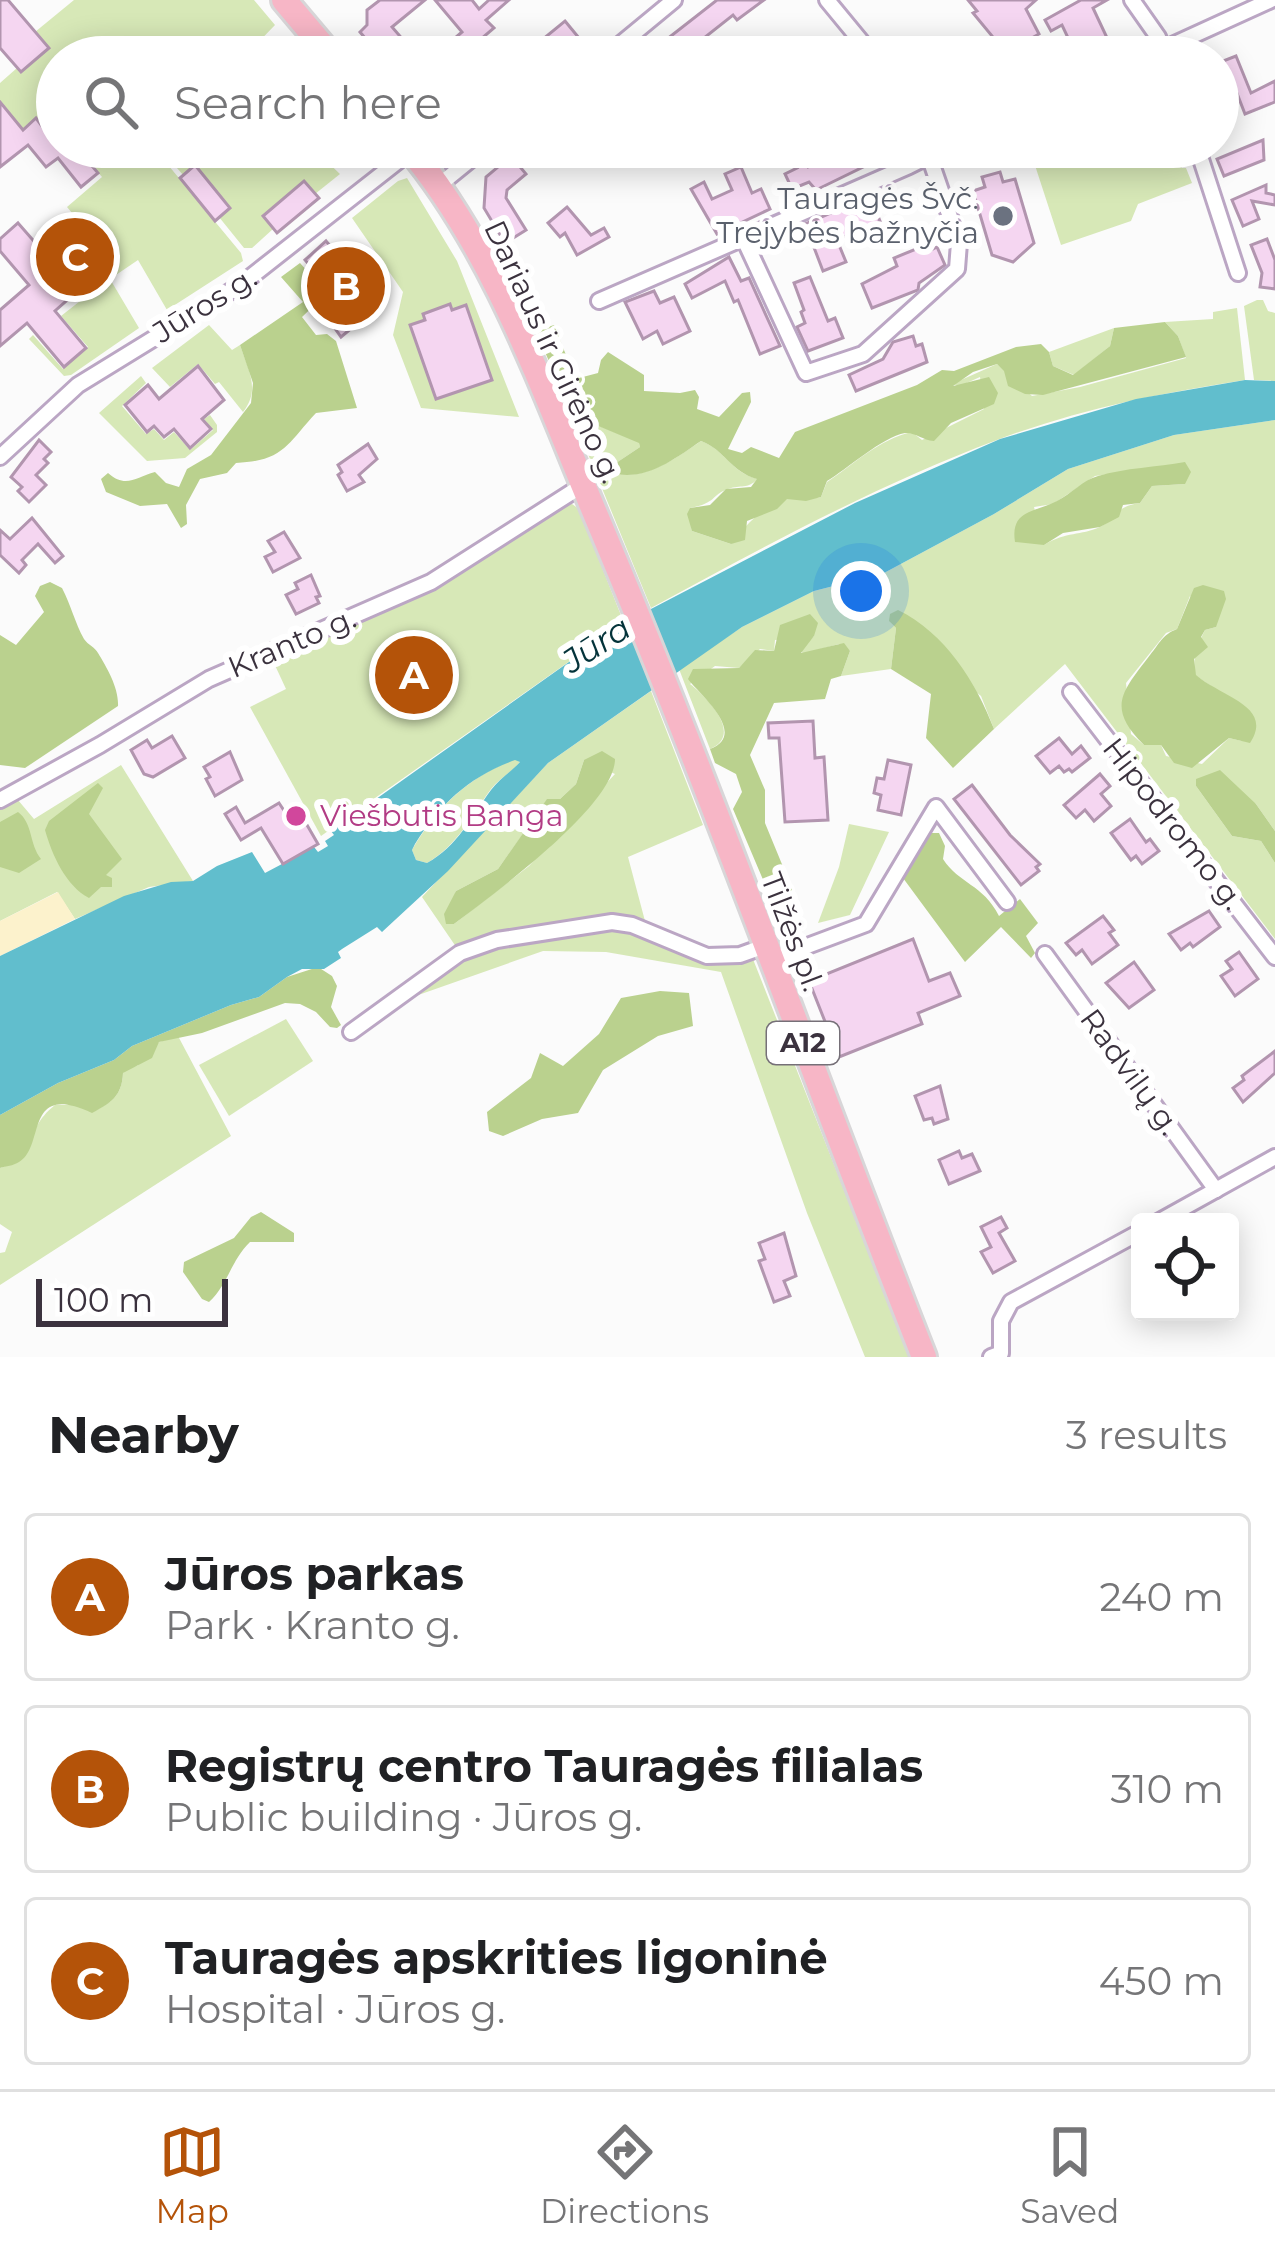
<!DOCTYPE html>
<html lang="en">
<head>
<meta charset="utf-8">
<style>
	:root { --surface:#fff; --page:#f6f6f6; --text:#202124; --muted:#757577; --line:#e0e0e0; --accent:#b45309 }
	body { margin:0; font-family:Montserrat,sans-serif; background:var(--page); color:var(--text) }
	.controls { position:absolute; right:36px; bottom:36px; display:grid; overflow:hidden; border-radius:12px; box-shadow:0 6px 30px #0003 }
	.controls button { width:108px; height:108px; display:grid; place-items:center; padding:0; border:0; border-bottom:3px solid var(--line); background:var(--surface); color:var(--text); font:60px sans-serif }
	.scale { position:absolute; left:36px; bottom:30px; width:192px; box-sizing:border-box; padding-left:12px; border:6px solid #3b323e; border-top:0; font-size:33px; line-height:42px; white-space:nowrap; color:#3b323e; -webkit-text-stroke:9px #fff; paint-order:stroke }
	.you { position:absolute; left:861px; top:591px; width:42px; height:42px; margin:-30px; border:9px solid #fff; border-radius:50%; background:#1a73e8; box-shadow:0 0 0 18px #1a73e833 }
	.badge { display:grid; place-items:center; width:78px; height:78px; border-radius:50%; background:var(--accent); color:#fff; font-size:39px; font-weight:700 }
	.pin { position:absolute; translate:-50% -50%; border:6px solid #fff; box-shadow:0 3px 12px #0006 }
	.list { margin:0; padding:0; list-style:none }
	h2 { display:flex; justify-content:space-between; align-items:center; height:156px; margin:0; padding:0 48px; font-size:51px }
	h2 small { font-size:39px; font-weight:400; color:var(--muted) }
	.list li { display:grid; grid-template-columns:78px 1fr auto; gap:36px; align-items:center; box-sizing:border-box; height:168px; margin:0 24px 24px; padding:0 24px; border:3px solid var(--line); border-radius:12px }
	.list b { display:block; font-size:45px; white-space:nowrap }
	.list p { margin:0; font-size:39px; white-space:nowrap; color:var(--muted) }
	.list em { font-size:39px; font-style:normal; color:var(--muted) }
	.icon { flex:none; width:66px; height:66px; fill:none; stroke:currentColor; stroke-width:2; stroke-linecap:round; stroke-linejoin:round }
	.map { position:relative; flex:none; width:1275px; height:1357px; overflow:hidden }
	.search { position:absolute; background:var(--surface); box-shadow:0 6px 30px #0003; left:36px; right:36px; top:36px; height:132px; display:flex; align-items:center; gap:30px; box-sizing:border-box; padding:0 42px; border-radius:66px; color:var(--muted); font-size:45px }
	.sheet { height:732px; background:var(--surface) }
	nav { display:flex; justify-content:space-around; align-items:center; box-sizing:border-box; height:168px; border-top:3px solid var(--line); background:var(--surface); font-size:33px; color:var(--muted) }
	nav a { display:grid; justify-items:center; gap:6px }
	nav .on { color:var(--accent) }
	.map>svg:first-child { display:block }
	.green { fill:#d7e8b7; fill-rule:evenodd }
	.forest { fill:#bad18e }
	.sand { fill:#fcf2cc }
	.water { fill:#61becd; fill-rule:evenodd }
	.building { fill:#f5d6f1; stroke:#b295af; stroke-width:3 }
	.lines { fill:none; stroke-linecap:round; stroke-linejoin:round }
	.minor-casing { stroke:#bba6c4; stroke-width:20 }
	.trunk-casing { stroke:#d8d6d8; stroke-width:30 }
	.minor { stroke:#fff; stroke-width:14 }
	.trunk { stroke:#f7b6c6; stroke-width:24 }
	.worship-dot { fill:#6b7280; stroke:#fff; stroke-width:4.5 }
	.hotel-dot { fill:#d1479c; stroke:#fff; stroke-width:4.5 }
	.labels { text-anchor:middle; stroke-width:12; stroke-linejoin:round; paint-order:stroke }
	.shield { fill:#fff; stroke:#767078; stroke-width:3 }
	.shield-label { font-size:27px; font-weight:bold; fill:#3b323e }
	.worship-label { font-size:30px; fill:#5b616d; stroke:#fff; text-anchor:end }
	.street-label { font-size:30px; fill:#3b323e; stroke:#fff }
	.hotel-label { font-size:30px; fill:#b23c85; stroke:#fff; text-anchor:start }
	.water-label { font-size:33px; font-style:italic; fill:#04333a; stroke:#fff }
</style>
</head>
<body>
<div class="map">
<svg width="1275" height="1357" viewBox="0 0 1275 1357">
	<rect width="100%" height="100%" fill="#fbfbfb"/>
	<g class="green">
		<polygon points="74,0 254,0 275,25 244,57 57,57 57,143 36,119 23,130 0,102 0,83 17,68 22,72 49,48 35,32"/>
		<polygon points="76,147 154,148 241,253 243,261 167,310 138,260 110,279 139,328 71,375 64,376 29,339 33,335 63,369 88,347 61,316 98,287 97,282 108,271 108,256 67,207 102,177"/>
		<polygon points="159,147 296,147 306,158 316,151 340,174 315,194 303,181 263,215 273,229 252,248 244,248 219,217 230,207 196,166 183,175"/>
		<polygon points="1029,147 1175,147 1182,168 1186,168 1192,183 1138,204 1131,221 1061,245"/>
		<polygon points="407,178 457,261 519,417 421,408 393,335 403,292 352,218 398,181"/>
		<polygon points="1257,300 1263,300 1268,311 1275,313 1275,381 1254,380 1244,306"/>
		<path d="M1237,308L1245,380C1161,393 1076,410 997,440C877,485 763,547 651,608L572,415L639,442L640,447L613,465L616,474C648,479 676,458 701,441C726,450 730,472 758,479C746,490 742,484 728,489C711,495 717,503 690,508L692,531L731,544C744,527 768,500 792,498C802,497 809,500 821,497L827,482C853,465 879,439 912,432L922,440L984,409L980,377L960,386L952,384L997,364L1032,396L1080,387L1186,358L1178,336L1165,322L1213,319V312Z"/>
		<path d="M209,325L232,350L240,345C248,369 261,390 243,412L219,382L215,384L198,364L170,387L152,368Z"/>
		<polygon points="1114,328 1110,346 1074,375 1053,366 1049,352"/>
		<polygon points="141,376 146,383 122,406 146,434 154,429 164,440 174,432 190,450 213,430 204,419 210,415 217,425 217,432 185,458 147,461 99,413"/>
		<path d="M1275,420V831L1256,804L1196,779V786L1232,836L1261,841L1275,863V939L1065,664L994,729L981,696L889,621L896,628L891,669L841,676L850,651L839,644L803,654L801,650L814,636L775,640L774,651L760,649L739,668L715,666L690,684C707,697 744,735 710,749L679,669L742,627L814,591L884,573L994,514L1068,469L1174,435ZM1185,463V484L1152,486L1140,503C1115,506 1118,518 1100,527C1080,536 1067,531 1044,545L1034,507L1053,504L1095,476ZM1190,596L1216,627L1205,630C1198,643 1191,662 1196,676L1241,706L1242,741L1229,738L1202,764L1166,756L1161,745H1144L1131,734L1126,683L1166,633L1177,629Z"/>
		<polygon points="572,504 579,509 624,623 321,836 250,707 286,689 273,661 446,582 565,505"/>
		<path d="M651,691L703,825L628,857L645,921L704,950L747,944L910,1357H865L807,1213L721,972L606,952L543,951L407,999L463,957L422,897L548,763ZM584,760L615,774L529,866L454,924H446L456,891L498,869L547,800L560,799L576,784Z"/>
		<path d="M515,759L520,762C512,772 499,779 491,789C471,816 458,845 427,863L416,860L412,850C438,806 467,778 515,759Z"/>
		<polygon points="121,765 193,881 149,887 75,919 57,892 0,921 0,800 12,793 34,819"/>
		<polygon points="849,824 889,832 850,915 818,923 839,867"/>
		<polygon points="286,1019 313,1061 229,1116 199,1065"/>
		<path d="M178,1036L231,1136L0,1285V1253L5,1252L12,1232L0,1224V1168C46,1152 19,1134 55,1105H76L92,1112C111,1103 122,1096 123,1073L128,1067L137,1066L159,1042Z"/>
	</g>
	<g class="forest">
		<path d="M300,263L327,293L302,317L316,335L327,334L336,341L357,408L316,413C287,444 284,461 236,463L227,473L200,479L186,505L187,524L181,528L167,504L140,506L106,492L101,479L108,473C126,489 136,477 155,472L166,483L179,487L187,469L211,455L251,403L253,383L240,345L303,302L281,277Z"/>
		<path d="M1165,322L1178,336L1186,357L1043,395L1025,394L1008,386L1004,371L997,364L973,372L953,386L989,377L998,393L994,404L951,423L934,441C922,440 915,432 905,433C882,437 846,470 827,481L821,497L806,501L787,499L777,509L747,521L745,540L731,544L692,531L687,514L690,508L710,505L726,489L751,487L757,479C731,472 724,449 701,441C676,458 648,480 616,474L613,465L640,447L639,443L572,415L536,331L554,325L574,375L579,378L598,373L601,360L608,352L644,375V391L680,393L695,390L699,397L697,409L719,417L742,393L750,392L751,402L728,449L742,453L751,447L779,458L795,432L917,385L942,370L954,371L1016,347L1041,344L1049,352L1053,366L1073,375L1110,346L1114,328Z"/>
		<path d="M1185,462L1191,472L1185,484L1152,486L1140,503L1123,505L1119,517L1100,527L1063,533L1044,545L1015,542C1010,509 1035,513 1057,501C1071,494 1083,480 1098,476C1125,468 1157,467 1185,462Z"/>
		<path d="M50,582L62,588C71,605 75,623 84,639C88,645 95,647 98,653C107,668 119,688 118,706L25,768L0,765V635L16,645L44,612L35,596L40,586Z"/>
		<path d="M1203,585L1224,591L1226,599L1216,627L1205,630L1201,637L1208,647L1194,659L1196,675C1223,698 1274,706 1250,743L1229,738L1192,768L1174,763L1161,745H1144C1106,707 1122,692 1150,655C1160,643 1162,635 1177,629L1194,588Z"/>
		<path d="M898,610C945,633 976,682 994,729L953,768L926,738L931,694L891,669L896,628L889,621L890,614Z"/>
		<path d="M810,614L818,623L814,636L801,653L844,643L850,651L841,676L831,679L825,699L774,703L750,755L765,790V823L800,908L794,925L784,929L733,809L742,792L736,774L715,763L710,749C749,734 699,694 688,679L693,669L739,668L755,650L774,651L780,625Z"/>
		<path d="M602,751L615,759C615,806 492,895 454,924H446L444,914L456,891L498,869L547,799H560L576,784L584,760Z"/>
		<polygon points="1220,770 1256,804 1275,831 1275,863 1261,841 1232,836 1196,786 1196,779"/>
		<path d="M98,783L103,788L89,814L122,859L106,875L112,878V887H101L89,898C66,886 52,855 45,830L49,821Z"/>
		<path d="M18,812C33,823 29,844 41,859L19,873L0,867V822Z"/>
		<path d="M928,833H939L945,846L943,859C959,884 983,884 999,916L1020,899L1038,923L1026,936L1035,953L1031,958L1001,927L965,962L903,878Z"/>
		<path d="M318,967L332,976L337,986L331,1007L341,1025L337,1028L330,1027L316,1012L300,1004L285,1003L202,1033L159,1042L152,1058L123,1073C122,1096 111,1103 92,1113C23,1081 46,1147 19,1162C13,1166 6,1166 0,1168V1115L58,1083L114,1060L132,1046L231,1005L259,997L287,977Z"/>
		<polygon points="660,991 689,993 693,1026 658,1036 603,1070 578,1113 542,1119 503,1136 489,1131 487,1112 531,1078 540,1053 563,1066 599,1034 621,998"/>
		<path d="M261,1212L294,1233V1242H250C231,1260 228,1285 209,1302L202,1299L183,1272L184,1262L234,1238L251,1217Z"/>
	</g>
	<polygon class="sand" points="58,892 75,919 0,956 0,921"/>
	<path class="water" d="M1245,380L1275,381V420L1174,435L1068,469L994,514L884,573L814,591L742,627L548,763L448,871L382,932L377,927L342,949L338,952L341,958L324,969H302L287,977L259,997L231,1005L132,1046L114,1060L58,1083L0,1115V956L124,896L171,882L193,881L217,866L252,852L265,873L314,847L318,852L328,846L325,841L334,835L331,831L624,623L855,503L1000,439L1136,399ZM515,760L520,762C511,772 499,779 491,790C471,817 458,846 427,863L416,860L412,850L415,844C441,803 469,777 515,760Z"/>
	<g class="building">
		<polygon points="0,0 8,0 49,48 21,72 0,48"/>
		<polygon points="380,0 425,0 392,27 418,57 381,57 360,32 367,25 367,10"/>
		<polygon points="435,0 472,0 479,9 489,0 509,0 486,20 494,28 460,57 433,57 462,32"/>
		<polygon points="717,0 764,0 737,20 733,15 680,57 644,57"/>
		<polygon points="968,0 1036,0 1026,9 1039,34 1030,39 1033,49 1021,55 1019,51 1008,57 982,57 982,53 1002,48 973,13 977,11"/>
		<polygon points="1081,0 1107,0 1093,8 1108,40 1112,38 1118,51 1105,57 1077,57 1062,25 1051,31 1045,20"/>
		<polygon points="565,21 579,38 555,57 521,57"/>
		<polygon points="1236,56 1251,93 1275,81 1275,102 1245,114 1228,70 1218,74 1218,63"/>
		<polygon points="0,102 23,130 36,118 57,147 76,147 98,173 81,187 58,158 46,167 28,145 0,167"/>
		<polygon points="1263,140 1264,160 1224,176 1217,159"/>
		<polygon points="779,147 799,147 808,167 846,154 848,158 857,154 863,167 816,190 809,182 792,189 785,174 797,168"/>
		<polygon points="511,156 526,174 507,190 506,198 526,230 505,243 484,208 486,177"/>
		<polygon points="195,165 230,208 215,221 180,178"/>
		<polygon points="741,167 752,193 761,189 770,209 717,234 691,189 704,182 712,199 732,190 725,174"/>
		<polygon points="1000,172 1003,182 1015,179 1034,243 1013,262 992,255 973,191 985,187 982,177"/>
		<polygon points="304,181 319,198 277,233 263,216"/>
		<polygon points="1266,185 1266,193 1275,195 1275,205 1252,201 1259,219 1243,226 1232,200"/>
		<polygon points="870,196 880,221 837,240 846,262 823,271 805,224"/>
		<polygon points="567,207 591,235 604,228 609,237 577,255 565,233 560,237 548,223"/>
		<polygon points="18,223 53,263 76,243 100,271 55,311 86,348 64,367 27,323 0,346 0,310 29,285 0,251 0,239"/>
		<polygon points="1267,239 1275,260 1275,289 1260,287 1262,273 1251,245"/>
		<polygon points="326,241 374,298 366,304 372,311 341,337 334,327 351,313 305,260"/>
		<polygon points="926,245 929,251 937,247 945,265 919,283 918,290 872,308 862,284 897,266 894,258"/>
		<polygon points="729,257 741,281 749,278 780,346 760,354 738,300 734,302 725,281 692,298 685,284"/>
		<polygon points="810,277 828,321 835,318 843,338 808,351 797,327 805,323 801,312 804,310 794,283"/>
		<polygon points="654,291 660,303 674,297 690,331 663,344 657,331 643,339 625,302"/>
		<polygon points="450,304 452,310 466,305 492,380 436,399 410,325 425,320 423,314"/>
		<polygon points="913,336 916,346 922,344 927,362 856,391 849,375 883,359 893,342"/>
		<polygon points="198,366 224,400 202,419 211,429 190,448 174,429 164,437 154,426 147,432 125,405 148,385 159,399"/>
		<polygon points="39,440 51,452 44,459 48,463 36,475 46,485 29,502 18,491 22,487 11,477"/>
		<polygon points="368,444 377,459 359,475 364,482 347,491 338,475 342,472 338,465"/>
		<polygon points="32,518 63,556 55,563 38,544 22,560 26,565 19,573 0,555 0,530 10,539"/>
		<polygon points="284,532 300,558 273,572 265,557 275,552 268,541"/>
		<polygon points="311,575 320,596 316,597 319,603 296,614 286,595 298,589 295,583"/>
		<polygon points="813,721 815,758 824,757 828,820 785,822 779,738 769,738 768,723"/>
		<polygon points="172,736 185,758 153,777 144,774 131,750 147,740 152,748"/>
		<polygon points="1059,738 1072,754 1081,746 1090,758 1072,772 1069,769 1064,772 1059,766 1050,773 1036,756"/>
		<polygon points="230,752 242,780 215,796 206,779 210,777 204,767"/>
		<polygon points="888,760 911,765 901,815 878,810 881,795 874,793 877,778 884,779"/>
		<polygon points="1100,774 1110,786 1101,794 1111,806 1094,821 1085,810 1076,818 1064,805"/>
		<polygon points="972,785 1010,835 1040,864 1036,867 1039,871 1021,885 954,799"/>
		<polygon points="279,803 285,812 296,806 318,844 283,864 261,828 241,840 225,814 236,807 245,823"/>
		<polygon points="1130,819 1146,842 1150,839 1159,851 1142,864 1136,856 1131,860 1111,833"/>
		<polygon points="1209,911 1220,927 1193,947 1190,943 1181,950 1169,934"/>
		<polygon points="1103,916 1114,930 1109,933 1118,945 1092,964 1082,950 1076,955 1066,943"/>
		<polygon points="913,939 929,981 950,973 960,996 918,1013 922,1024 839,1057 809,981"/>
		<polygon points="1239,952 1258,979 1235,996 1221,976 1232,969 1226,961"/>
		<polygon points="1134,962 1154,990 1129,1008 1106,983"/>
		<polygon points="1275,1051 1275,1073 1243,1102 1233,1088 1244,1080 1242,1076"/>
		<polygon points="940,1086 948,1119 934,1124 932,1118 924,1120 915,1096"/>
		<polygon points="959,1151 962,1158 972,1154 980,1171 949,1184 939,1160"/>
		<polygon points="1001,1217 1007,1228 999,1233 1015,1261 993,1273 981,1252 991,1247 981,1227"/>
		<polygon points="784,1233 796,1276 784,1281 790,1296 774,1302 759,1261 765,1259 759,1243"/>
	</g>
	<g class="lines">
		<g class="minor-casing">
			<g id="minor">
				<polyline points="827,0 874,57"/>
				<polyline points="1132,0 1158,37 1166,57"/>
				<polyline points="605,57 674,0"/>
				<polyline points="1146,57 1271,0"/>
				<polyline points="1197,147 1238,273"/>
				<polyline points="438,186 486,147"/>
				<polyline points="743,237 806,373 863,354 957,269 959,243 929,156"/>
				<polyline points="599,301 909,166 929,156 935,147"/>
				<polyline points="0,457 78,385 239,286 411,151"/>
				<polyline points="1071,692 1275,957"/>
				<polyline points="0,800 100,745 209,679 431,582 583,485"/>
				<polyline points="1045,954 1216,1190"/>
				<polyline points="770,960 866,924 936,807 1007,902"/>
				<polyline points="351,1032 460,953 497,940 612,922 632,925 707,956 740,955 765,946"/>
				<polyline points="1158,1222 1275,1157"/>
				<polyline points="991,1357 1001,1353 1001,1321 1011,1302 1140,1232"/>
			</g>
		</g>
		<g class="trunk-casing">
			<g id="trunk">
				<polyline points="284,0 332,57"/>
				<path d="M408,147C496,252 544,393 597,518C714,795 814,1078 924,1357"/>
			</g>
		</g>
		<use href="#minor" class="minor"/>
		<use href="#trunk" class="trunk"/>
	</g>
	<circle class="worship-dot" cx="1003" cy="216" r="12"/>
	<circle class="hotel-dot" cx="296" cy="816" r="12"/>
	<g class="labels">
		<rect class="shield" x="767" y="1022" width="72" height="42" rx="9"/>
		<g class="shield-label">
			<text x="803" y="1052">A12</text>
		</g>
		<g class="worship-label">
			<text x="979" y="209">Tauragės Švč.<tspan x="979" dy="34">Trejybės bažnyčia</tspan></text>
		</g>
		<g class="street-label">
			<text transform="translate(205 305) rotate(-32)" y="10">Jūros g.</text>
			<text transform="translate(553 352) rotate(65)" y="10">Dariaus ir Girėno g.</text>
			<text transform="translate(292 643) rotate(-23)" y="10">Kranto g.</text>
			<text transform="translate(1173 824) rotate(52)" y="10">Hipodromo g.</text>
			<text transform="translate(792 932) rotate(69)" y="10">Tilžės pl.</text>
			<text transform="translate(1130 1072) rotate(54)" y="10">Radvilų g.</text>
		</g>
		<g class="hotel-label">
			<text x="320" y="826">Viešbutis Banga</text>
		</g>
		<g class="water-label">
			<text transform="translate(596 644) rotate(-33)" y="12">Jūra</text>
		</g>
	</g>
</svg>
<div class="controls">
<button><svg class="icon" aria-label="locate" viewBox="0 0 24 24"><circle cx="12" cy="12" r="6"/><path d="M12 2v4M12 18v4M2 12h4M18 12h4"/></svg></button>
</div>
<div class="scale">100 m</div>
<div class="you"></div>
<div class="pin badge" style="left:414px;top:675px">A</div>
<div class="pin badge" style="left:346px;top:286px">B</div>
<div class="pin badge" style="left:75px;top:257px">C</div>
<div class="search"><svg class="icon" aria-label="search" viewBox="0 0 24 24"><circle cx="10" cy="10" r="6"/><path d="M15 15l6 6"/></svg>Search here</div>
</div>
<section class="sheet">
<h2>Nearby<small>3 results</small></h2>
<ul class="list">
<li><span class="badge">A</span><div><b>Jūros parkas</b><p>Park · Kranto g.</p></div><em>240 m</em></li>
<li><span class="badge">B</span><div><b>Registrų centro Tauragės filialas</b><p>Public building · Jūros g.</p></div><em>310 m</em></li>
<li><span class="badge">C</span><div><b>Tauragės apskrities ligoninė</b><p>Hospital · Jūros g.</p></div><em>450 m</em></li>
</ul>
</section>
<nav>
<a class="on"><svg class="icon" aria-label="map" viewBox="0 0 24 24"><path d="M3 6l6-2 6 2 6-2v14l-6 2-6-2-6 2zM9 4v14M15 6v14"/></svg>Map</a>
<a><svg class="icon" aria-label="directions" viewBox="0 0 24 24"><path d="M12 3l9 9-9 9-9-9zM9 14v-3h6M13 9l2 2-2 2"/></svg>Directions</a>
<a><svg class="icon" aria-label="saved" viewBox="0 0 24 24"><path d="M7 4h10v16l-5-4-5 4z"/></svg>Saved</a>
</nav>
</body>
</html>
